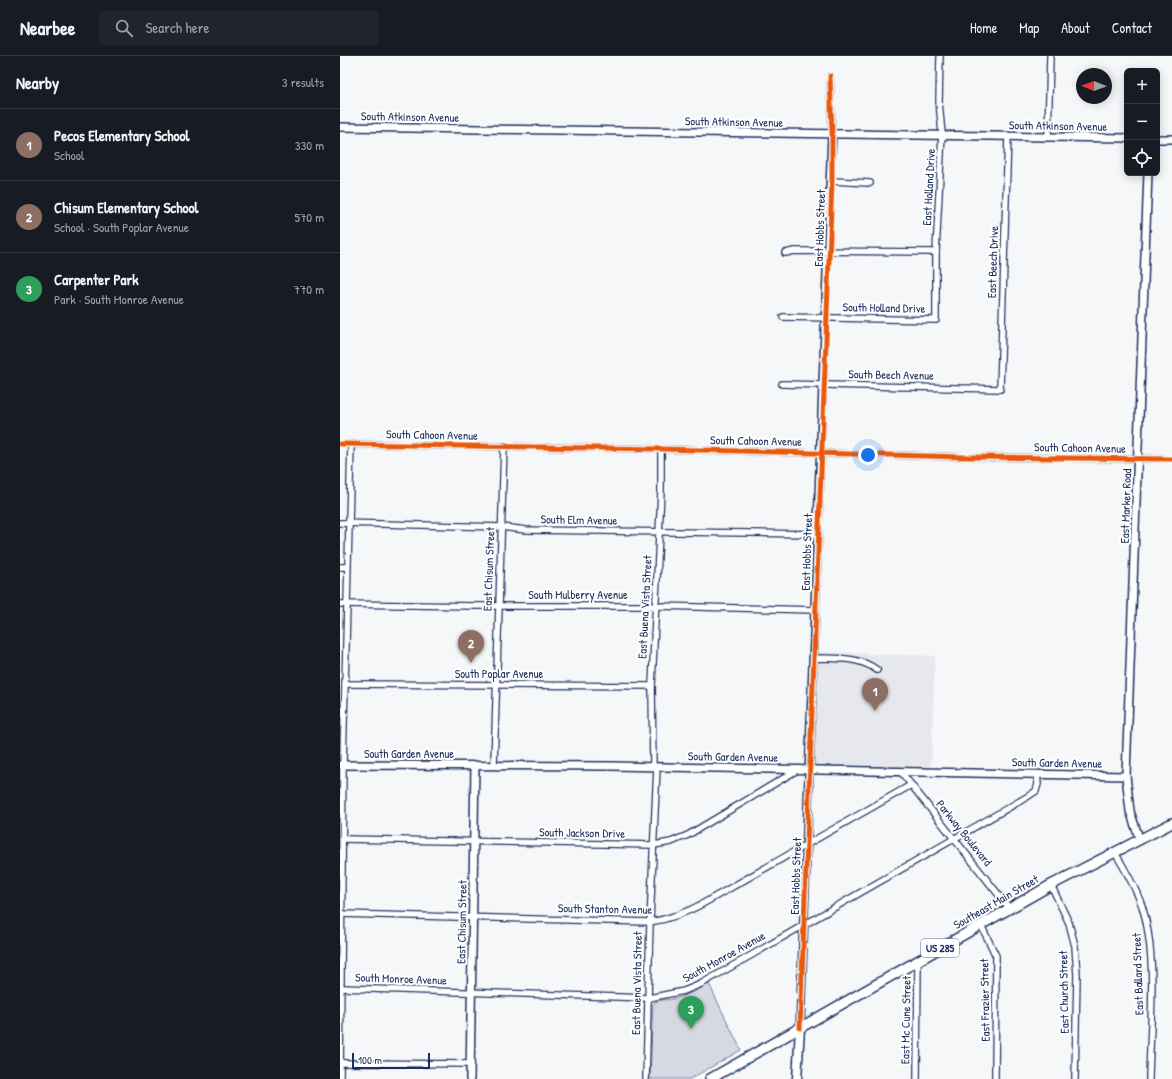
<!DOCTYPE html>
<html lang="en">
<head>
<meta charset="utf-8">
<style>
	:root { --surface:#171b24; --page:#20242c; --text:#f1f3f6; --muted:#9ea1a6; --line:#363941; --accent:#1a73e8 }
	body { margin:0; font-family:"Patrick Hand",sans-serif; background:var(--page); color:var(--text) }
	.controls { position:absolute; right:12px; top:12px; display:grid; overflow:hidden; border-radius:6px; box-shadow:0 2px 10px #0003 }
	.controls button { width:36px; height:36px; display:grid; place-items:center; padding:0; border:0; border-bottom:1px solid var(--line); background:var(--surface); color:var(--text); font:20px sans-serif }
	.compass { position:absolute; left:736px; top:12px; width:36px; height:36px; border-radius:50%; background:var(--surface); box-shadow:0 2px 10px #0003; rotate:271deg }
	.scale { position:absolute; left:12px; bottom:10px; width:78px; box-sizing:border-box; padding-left:4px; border:2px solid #1b2f5e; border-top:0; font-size:11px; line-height:14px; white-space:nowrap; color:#1b2f5e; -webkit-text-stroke:3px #fff; paint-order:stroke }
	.you { position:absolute; left:528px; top:399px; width:14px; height:14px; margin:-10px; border:3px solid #fff; border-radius:50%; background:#1a73e8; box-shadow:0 0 0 6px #1a73e833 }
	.badge { display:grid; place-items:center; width:26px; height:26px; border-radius:50%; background:var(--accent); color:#fff; font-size:13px; font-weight:700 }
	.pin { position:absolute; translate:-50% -33px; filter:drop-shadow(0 1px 2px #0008) }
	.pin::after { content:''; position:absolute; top:21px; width:14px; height:12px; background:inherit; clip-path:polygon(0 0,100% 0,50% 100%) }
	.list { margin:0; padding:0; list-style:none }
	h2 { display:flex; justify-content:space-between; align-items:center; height:52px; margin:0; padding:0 16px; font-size:17px }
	h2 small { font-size:13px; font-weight:400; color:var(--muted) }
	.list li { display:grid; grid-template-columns:26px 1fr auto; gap:12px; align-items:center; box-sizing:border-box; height:72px; padding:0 16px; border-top:1px solid var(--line) }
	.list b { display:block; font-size:15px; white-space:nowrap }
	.list p { margin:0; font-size:13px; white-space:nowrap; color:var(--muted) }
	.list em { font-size:13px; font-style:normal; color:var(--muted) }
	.icon { flex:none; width:22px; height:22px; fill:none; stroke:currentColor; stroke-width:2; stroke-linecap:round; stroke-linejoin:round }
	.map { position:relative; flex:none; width:832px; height:1023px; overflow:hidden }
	header { display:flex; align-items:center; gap:24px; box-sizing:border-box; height:56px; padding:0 20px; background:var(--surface); border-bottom:1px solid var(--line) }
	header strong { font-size:19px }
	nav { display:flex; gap:22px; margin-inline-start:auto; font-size:14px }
	.search { width:280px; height:36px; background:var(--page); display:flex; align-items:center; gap:10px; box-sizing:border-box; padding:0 14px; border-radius:6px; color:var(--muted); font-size:15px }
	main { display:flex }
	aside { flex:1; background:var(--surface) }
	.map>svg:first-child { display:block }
	.built { fill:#e6e8ee }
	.park { fill:#d6d9e2; stroke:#7884a0 }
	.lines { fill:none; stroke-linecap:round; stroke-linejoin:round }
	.minor-casing { stroke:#1b2f5e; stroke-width:8 }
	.tertiary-casing { stroke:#1b2f5e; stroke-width:10 }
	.secondary-casing { stroke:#1b2f5e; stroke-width:11 }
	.primary-casing { stroke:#1b2f5e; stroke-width:12 }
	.minor { stroke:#fff; stroke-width:5.5 }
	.tertiary { stroke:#fff; stroke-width:7 }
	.secondary { stroke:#fff; stroke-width:8 }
	.primary { stroke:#fff; stroke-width:9 }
	.cycleway-casing { stroke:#fff; stroke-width:8 }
	.cycleway { stroke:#e8590c; stroke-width:5 }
	.labels { text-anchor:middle; stroke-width:4; stroke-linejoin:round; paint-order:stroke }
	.shield { fill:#fff; stroke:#5f6d8e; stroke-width:1 }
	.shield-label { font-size:11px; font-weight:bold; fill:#1b2f5e }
	.street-label { font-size:12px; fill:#1b2f5e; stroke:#fff }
</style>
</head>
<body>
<header>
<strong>Nearbee</strong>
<div class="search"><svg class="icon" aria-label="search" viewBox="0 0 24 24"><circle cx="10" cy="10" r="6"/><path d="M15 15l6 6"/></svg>Search here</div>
<nav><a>Home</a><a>Map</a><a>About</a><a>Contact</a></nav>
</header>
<main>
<aside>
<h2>Nearby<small>3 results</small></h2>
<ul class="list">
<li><span class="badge" style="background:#8d6e63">1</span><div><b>Pecos Elementary School</b><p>School</p></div><em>330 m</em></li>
<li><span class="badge" style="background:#8d6e63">2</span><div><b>Chisum Elementary School</b><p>School · South Poplar Avenue</p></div><em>570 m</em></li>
<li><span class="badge" style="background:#2e9e5b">3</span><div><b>Carpenter Park</b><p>Park · South Monroe Avenue</p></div><em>770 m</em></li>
</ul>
</aside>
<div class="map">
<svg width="832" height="1023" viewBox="0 0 832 1023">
	<rect width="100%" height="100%" fill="#f6f7f9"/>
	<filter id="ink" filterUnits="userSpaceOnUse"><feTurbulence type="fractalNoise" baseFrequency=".025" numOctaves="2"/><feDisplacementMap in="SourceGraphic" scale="8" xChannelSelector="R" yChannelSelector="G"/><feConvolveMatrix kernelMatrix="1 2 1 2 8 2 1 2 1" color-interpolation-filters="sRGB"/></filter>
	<g filter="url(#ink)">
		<polygon class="built" points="478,596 595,600 591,714 475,710"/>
		<path class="park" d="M369,928L401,994L350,1023H310L313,948C318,942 326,945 333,943C346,940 357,934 369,928Z"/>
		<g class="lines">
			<g class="minor-casing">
				<g id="minor">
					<polyline points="490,20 492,77"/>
					<polyline points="708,81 710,0"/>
					<polyline points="492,125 530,127"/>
					<polyline points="445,197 455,195 596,196"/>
					<polyline points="443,261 596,264 596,196 602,78 599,46 600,0"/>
					<polyline points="442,328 660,333 668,80"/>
					<polyline points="0,388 321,393 624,401 832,403"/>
					<polyline points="0,467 162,471 186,474 478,478"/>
					<polyline points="0,511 7,511"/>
					<polyline points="0,548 136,550 316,550 475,554"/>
					<path d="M474,602C496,603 519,600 537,614"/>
					<polyline points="5,628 312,630"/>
					<polyline points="154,709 164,390"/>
					<polyline points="313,711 312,630 321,435 321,393"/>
					<polyline points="561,716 670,853"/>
					<polyline points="3,783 314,789 331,786 348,779 459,713"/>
					<path d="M774,795C785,813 795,830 802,850C818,901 810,969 809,1023"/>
					<polyline points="711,829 729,867 735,890 737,919 735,1023"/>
					<path d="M0,858L310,866C330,863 346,857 364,847L571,729"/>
					<polyline points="641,869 656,900 655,1023"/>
					<polyline points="1,932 309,942 344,935 361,928 687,741 696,735 698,728 697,718"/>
					<polyline points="0,1007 131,1008"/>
					<polyline points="0,1023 3,709 11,388"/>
					<polyline points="306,1023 310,866 317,711"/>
					<polyline points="577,1023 578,905"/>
				</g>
			</g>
			<g class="tertiary-casing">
				<g id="tertiary">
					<polyline points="0,71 787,82"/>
					<polyline points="817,83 832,83"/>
					<polyline points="0,709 271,710 786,720"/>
					<polyline points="799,782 790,755 786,720 808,117"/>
					<polyline points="460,972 492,77"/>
					<polyline points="130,1023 135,709"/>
				</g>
			</g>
			<g class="secondary-casing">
				<polyline id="secondary" points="457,1023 460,972"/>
			</g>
			<g class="primary-casing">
				<polyline id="primary" points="370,1023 711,829 832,767"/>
			</g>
			<use href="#minor" class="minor"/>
			<use href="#tertiary" class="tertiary"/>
			<use href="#secondary" class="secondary"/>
			<use href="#primary" class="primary"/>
			<g class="cycleway-casing">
				<g id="cycleway">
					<polyline points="0,388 321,393 624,401 832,403"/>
					<polyline points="460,972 492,125 492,77 490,20"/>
				</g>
			</g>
			<use href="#cycleway" class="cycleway"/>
		</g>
	</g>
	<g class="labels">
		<rect class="shield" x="581" y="883" width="38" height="18" rx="3"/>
		<g class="shield-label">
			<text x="600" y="896">US 285</text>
		</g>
		<g class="street-label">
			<text transform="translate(70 61) rotate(1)" y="4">South Atkinson Avenue</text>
			<text transform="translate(394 66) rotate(1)" y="4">South Atkinson Avenue</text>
			<text transform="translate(718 70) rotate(1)" y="4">South Atkinson Avenue</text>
			<text transform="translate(589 131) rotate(-87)" y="4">East Holland Drive</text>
			<text transform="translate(480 172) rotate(-88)" y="4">East Hobbs Street</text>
			<text transform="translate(653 206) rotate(-88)" y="4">East Beech Drive</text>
			<text transform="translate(544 252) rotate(1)" y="4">South Holland Drive</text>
			<text transform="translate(551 319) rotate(1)" y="4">South Beech Avenue</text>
			<text transform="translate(92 379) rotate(1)" y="4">South Cahoon Avenue</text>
			<text transform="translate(416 385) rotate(1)" y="4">South Cahoon Avenue</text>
			<text transform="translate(740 392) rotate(1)" y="4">South Cahoon Avenue</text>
			<text transform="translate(786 450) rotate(-88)" y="4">East Marker Road</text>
			<text transform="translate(239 464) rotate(1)" y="4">South Elm Avenue</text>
			<text transform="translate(467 496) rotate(-88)" y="4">East Hobbs Street</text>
			<text transform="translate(149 513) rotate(-88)" y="4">East Chisum Street</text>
			<text x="238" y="543">South Mulberry Avenue</text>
			<text transform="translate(305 551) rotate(-87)" y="4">East Buena Vista Street</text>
			<text x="159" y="622">South Poplar Avenue</text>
			<text x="69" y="702">South Garden Avenue</text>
			<text transform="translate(393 701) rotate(1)" y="4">South Garden Avenue</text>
			<text transform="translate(717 707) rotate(1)" y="4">South Garden Avenue</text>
			<text transform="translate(242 777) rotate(1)" y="4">South Jackson Drive</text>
			<text transform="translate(624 777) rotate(51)" y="4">Parkway Boulevard</text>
			<text transform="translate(456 820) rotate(-88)" y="4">East Hobbs Street</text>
			<text transform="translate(656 846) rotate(-30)" y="4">Southeast Main Street</text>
			<text transform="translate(265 853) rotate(1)" y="4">South Stanton Avenue</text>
			<text transform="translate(122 866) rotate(-89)" y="4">East Chisum Street</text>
			<text transform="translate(384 901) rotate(-29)" y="4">South Monroe Avenue</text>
			<text transform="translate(798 918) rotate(-92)" y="4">East Ballard Street</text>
			<text transform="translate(61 923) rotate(2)" y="4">South Monroe Avenue</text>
			<text transform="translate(297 927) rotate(-89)" y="4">East Buena Vista Street</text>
			<text transform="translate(724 936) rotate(-91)" y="4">East Church Street</text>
			<text transform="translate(645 944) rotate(-91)" y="4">East Frazier Street</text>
			<text transform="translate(566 964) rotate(-89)" y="4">East Mc Cune Street</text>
		</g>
	</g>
</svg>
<div class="controls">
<button>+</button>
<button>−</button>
<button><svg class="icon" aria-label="locate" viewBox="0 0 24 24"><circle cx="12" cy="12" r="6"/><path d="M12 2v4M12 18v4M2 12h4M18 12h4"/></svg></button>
</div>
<svg class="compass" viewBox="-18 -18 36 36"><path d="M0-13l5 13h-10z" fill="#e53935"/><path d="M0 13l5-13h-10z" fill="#9ea1a6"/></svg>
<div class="scale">100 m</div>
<div class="you"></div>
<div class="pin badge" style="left:535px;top:655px;background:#8d6e63">1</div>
<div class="pin badge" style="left:131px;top:607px;background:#8d6e63">2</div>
<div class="pin badge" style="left:351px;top:973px;background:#2e9e5b">3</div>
</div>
</main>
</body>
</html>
